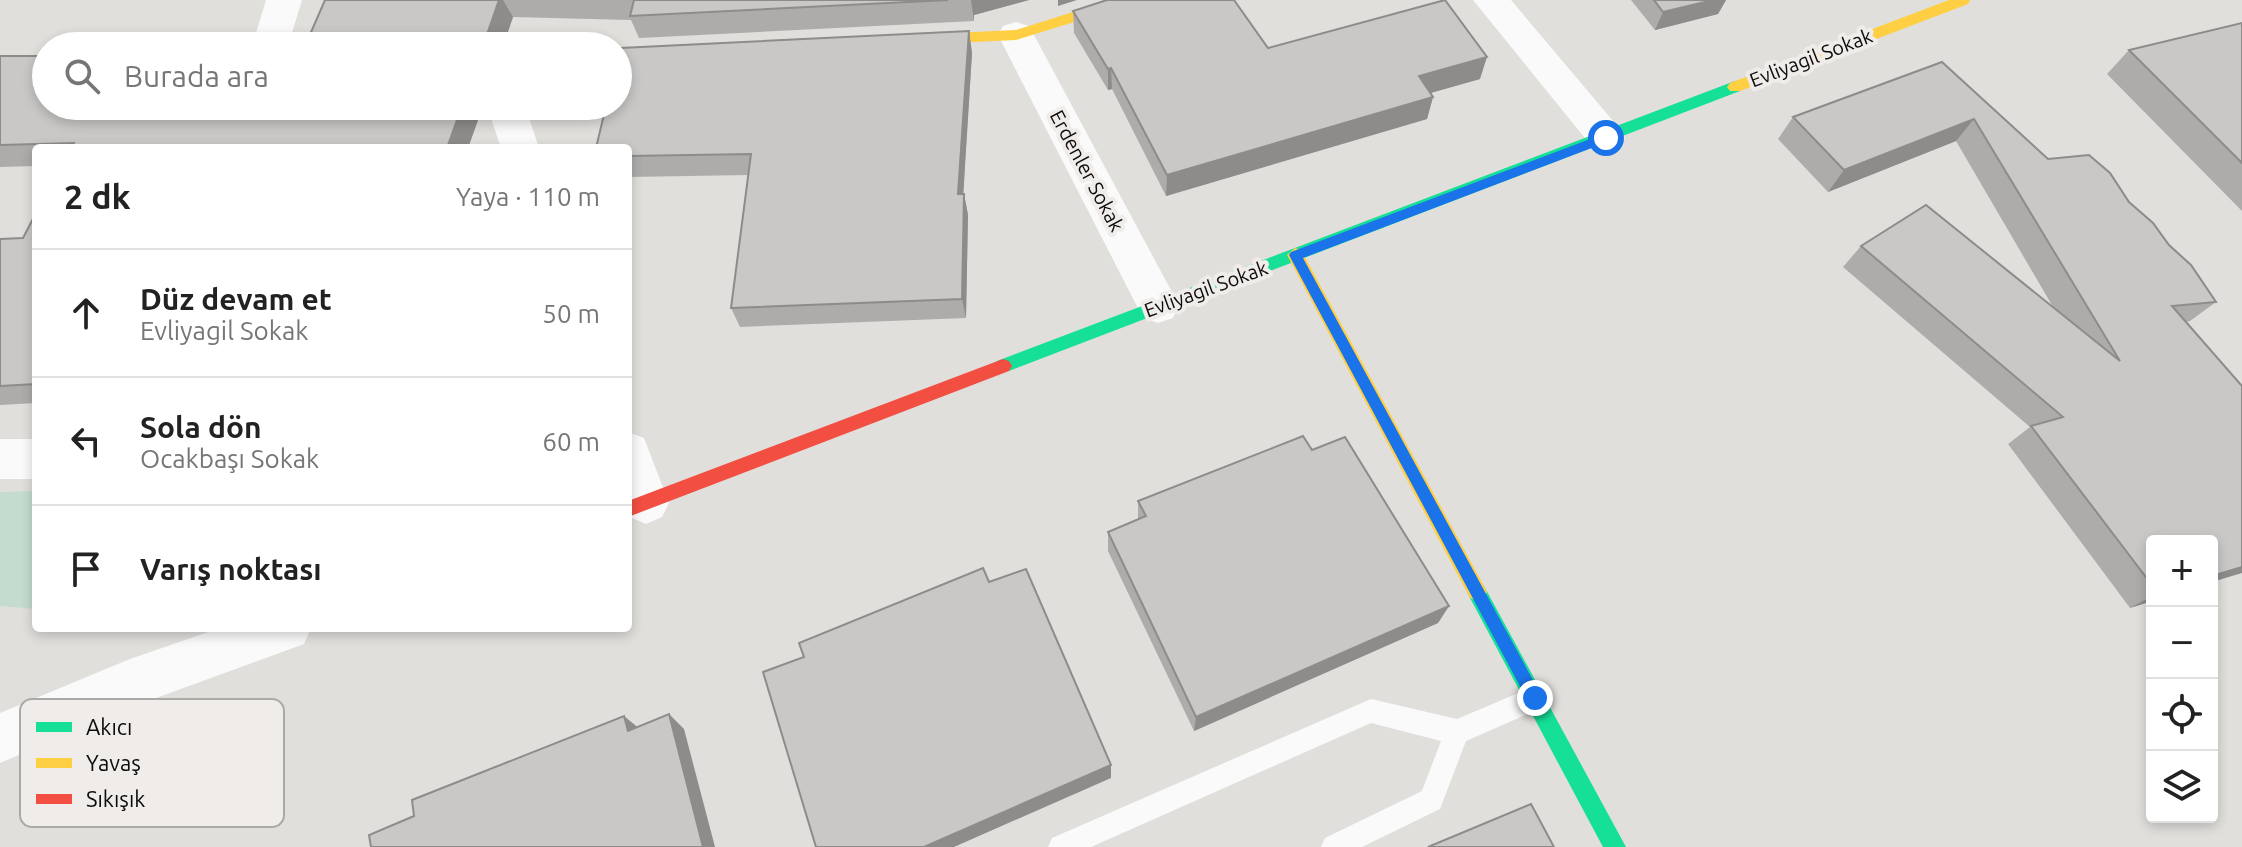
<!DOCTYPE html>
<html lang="tr">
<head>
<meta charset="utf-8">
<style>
	:root { --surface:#fff; --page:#f6f6f6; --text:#222; --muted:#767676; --line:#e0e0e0 }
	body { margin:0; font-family:Ubuntu,sans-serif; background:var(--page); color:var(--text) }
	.controls { position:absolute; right:24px; bottom:24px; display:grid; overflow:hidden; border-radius:8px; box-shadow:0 4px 12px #0003 }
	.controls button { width:72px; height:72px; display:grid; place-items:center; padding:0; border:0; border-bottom:2px solid var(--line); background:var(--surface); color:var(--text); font:40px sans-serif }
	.stop { position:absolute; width:24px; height:24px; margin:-18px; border:6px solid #1a73e8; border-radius:50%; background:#fff }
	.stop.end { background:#1a73e8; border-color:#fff; box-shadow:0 2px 8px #0008 }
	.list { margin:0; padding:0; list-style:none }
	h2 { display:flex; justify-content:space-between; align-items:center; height:104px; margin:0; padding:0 32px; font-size:34px }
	h2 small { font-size:26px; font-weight:400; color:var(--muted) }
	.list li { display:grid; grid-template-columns:52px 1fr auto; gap:24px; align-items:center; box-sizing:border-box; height:128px; padding:0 32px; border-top:2px solid var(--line) }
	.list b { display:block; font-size:30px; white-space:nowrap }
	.list p { margin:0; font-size:26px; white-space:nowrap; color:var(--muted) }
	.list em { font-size:26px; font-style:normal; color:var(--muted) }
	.icon { flex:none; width:44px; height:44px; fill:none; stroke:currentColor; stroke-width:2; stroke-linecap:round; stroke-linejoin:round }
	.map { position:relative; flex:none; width:2242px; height:847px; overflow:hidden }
	.search { position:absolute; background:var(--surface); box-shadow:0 4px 12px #0003; left:32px; top:32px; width:600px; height:88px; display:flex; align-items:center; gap:20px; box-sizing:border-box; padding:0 28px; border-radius:44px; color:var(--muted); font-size:30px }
	.panel { position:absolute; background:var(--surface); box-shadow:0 4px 12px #0003; left:32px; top:144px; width:600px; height:488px; border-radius:8px }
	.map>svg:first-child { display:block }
	.green { fill:#c4dcce }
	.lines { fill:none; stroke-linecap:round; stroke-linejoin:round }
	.lane { fill:#fafafa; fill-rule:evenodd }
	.street { fill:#fafafa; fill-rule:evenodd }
	.fast { fill:#16e098; fill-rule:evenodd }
	.slow { fill:#ffcf43; fill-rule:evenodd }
	.jam { fill:#f24e42; fill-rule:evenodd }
	.wall { fill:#adacaa }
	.shaded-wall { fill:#8d8c8b }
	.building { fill:#c9c8c6; stroke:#8d8c8b; stroke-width:2 }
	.route { fill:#1a73e8 }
	.labels { text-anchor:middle; stroke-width:8; stroke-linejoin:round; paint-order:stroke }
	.street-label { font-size:20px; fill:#0d0c0b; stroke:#efece9 }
	.key { fill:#efece9; stroke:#aba9a6; stroke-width:2 }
	.key-label { font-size:22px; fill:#0d0c0b }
</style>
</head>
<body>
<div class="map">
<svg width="2242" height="847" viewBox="0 0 2242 847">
	<rect width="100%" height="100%" fill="#e1dfdc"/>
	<polygon class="green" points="36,491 36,609 0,606 0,492"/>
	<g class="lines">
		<polygon class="lane" points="1535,686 1544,689 1547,698 1544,707 1466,741 1440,809 1362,847 1321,847 1325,838 1422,791 1441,741 1371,723 1091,847 1048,847 1052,838 1371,699 1457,719"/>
		<g class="street">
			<polygon points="266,0 302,0 288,46 252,46"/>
			<polygon points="1473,0 1511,0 1619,128 1625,138 1619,148 1606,152 1593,148"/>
			<polygon points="1016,22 1029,26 1034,35 1173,294 1179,306 1173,318 1158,323 1143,318 998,35 1003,26"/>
			<polygon points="487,106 525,106 539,148 501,148"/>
			<polygon points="628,432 644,438 669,503 662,517 646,524 630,517 628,513"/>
			<rect x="0" y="439" width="36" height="40"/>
			<polygon points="220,628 311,628 304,644 137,705 0,763 0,713 130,659"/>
		</g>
		<g class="fast">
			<polygon points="1735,81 1740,83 1740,91 1009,371 997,371 994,366 997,361"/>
			<polygon points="1477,583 1484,586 1626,847 1603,847 1470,598 1467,592 1470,586"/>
		</g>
		<g class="slow">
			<polygon points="1111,0 1134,0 1132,4 1016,40 912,45 905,40 912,35 1016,30"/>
			<polygon points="1949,0 1970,0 1968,4 1740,91 1730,91 1727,87 1730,83"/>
			<polygon points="1295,248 1301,250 1484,586 1487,592 1484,598 1477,601 1470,598 1287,255"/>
		</g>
		<polygon class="jam" points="1003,359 1009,361 1012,366 1009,371 628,517 628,501"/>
	</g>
	<g class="wall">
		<polygon points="325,0 1029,0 974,15 974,21 639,38 631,20 513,17 503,46 305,46"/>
		<polygon points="1631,0 1726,0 1718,14 1655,30"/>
		<polygon points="1073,11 1268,48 1480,79 1430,93 1433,97 1427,119 1166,196 1112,89 1108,90 1074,33"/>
		<polygon points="2242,23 2242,211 2107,74 2129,50"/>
		<polygon points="969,31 972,53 963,194 964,194 968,215 966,318 740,327 731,308 748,175 628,177 628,148"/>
		<polygon points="0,56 46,106 483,106 468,148 36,148 36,166 0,167"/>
		<polygon points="1942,62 2048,159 2129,202 2169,245 2216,302 2190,321 2186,322 2152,541 2152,601 2130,608 2008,444 2030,427 1843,267 1861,246 2053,307 1956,141 1828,192 1778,139 1793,117"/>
		<polygon points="36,213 36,403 0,405 0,239 23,238"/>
		<polygon points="1312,450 1449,606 1438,623 1194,731 1108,551 1108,532 1138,519 1138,501"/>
	</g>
	<g class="shaded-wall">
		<polygon points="499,0 503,0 513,17 503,46 483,46"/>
		<polygon points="971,0 1029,0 974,15 974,21"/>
		<polygon points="1058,0 1077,0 1058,6"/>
		<polygon points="1713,0 1726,0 1718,14 1655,30 1663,12"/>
		<polygon points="969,31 972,53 962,215 958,194"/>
		<polygon points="1487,57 1480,79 1413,98 1419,76"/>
		<polygon points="46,68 46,97 35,87"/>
		<polygon points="1111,68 1112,89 1108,90 1108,69"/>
		<polygon points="1433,97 1427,119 1166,196 1167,175"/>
		<polygon points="462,106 483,106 468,148 447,148"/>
		<polygon points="1974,119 1956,141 1828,192 1844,170"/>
		<polygon points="964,194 968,215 966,318 962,299"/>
		<polygon points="2242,567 2242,573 2212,582 2212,576"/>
		<polygon points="2152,596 2152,601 2130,608"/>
		<polygon points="1449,606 1438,623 1194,731 1196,717"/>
		<polygon points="669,714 684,729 715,847 703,847"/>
		<polygon points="624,716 641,730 628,731"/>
		<polygon points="1111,765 1111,778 954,847 924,847"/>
	</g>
	<g class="building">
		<polygon points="325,0 499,0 483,46 305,46"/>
		<polygon points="634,0 948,0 630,16"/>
		<polygon points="1107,0 1234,0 1268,48 1445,0 1487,57 1419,76 1433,97 1167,175 1111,68 1108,69 1073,11"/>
		<polygon points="1654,0 1713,0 1663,12"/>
		<polygon points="2242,23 2242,163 2129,50"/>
		<polygon points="969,31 958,194 964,194 962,299 731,308 751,154 628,156 628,148 596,148 606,106 618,106 618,60 621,48"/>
		<polygon points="0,56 46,56 46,68 35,87 46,87 46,106 462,106 447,148 72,148 74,143 0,145"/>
		<polygon points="1942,62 2048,159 2089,155 2110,173 2129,202 2153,223 2169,245 2191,265 2216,302 2172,306 2242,386 2242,567 2212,576 2212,541 2152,541 2152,585 2031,426 2063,417 1861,246 1926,205 2120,361 1974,119 1844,170 1793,117"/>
		<polygon points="36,213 36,384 0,386 0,239 23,238"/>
		<polygon points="1303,436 1312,450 1345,437 1449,606 1196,717 1108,532 1146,516 1138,501"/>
		<polygon points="983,568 989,582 1026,569 1111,765 924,847 816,847 763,672 804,657 799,643"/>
		<polygon points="669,714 703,847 371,847 369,835 414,816 412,800 624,716 628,731"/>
		<polygon points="1531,804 1554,847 1428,847"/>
	</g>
	<polygon class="route" points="1606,133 1610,135 1610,141 1303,258 1540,693 1542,698 1535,705 1529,703 1289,255 1291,252"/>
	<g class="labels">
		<g class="street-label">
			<text transform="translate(1811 58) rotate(-21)" y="7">Evliyagil Sokak</text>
			<text transform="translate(1087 171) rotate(62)" y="7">Erdenler Sokak</text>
			<text transform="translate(1206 289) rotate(-20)" y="7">Evliyagil Sokak</text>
		</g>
	</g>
	<rect x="20" y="699" width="264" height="128" rx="12" class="key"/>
	<rect x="36" y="722" width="36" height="10" fill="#16e098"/>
	<rect x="36" y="758" width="36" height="10" fill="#ffcf43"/>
	<rect x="36" y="794" width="36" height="10" fill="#f24e42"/>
	<g class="key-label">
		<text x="86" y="735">Akıcı</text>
		<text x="86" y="771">Yavaş</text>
		<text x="86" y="807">Sıkışık</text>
	</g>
</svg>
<div class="controls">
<button>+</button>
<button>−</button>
<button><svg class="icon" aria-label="locate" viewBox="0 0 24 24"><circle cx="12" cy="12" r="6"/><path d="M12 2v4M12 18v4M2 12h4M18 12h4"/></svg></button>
<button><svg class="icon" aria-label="layers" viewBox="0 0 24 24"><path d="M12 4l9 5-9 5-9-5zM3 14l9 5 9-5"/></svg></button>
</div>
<div class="stop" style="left:1606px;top:138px"></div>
<div class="stop end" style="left:1535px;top:698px"></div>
<div class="search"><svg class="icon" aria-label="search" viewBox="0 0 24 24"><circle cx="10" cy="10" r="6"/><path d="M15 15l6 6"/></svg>Burada ara</div>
<section class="panel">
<h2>2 dk<small>Yaya · 110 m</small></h2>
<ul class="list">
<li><svg class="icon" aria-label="ahead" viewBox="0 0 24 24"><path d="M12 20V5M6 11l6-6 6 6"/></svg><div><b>Düz devam et</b><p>Evliyagil Sokak</p></div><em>50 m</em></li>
<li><svg class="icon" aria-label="left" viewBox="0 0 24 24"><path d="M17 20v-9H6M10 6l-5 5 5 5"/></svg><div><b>Sola dön</b><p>Ocakbaşı Sokak</p></div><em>60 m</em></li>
<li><svg class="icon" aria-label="arrive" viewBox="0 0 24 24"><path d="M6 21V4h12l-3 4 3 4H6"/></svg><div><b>Varış noktası</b></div></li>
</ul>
</section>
</div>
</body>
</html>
